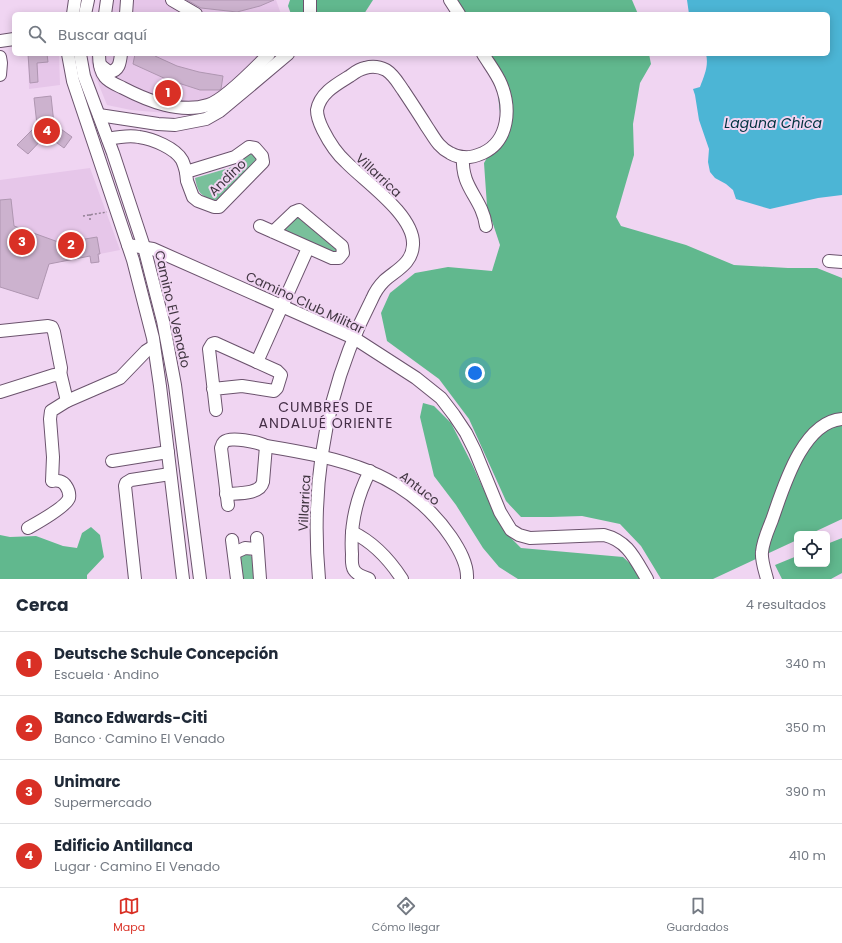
<!DOCTYPE html>
<html lang="es">
<head>
<meta charset="utf-8">
<style>
	:root { --surface:#fff; --page:#f2f2f3; --text:#1f2937; --muted:#747a83; --line:#e0e1e3; --accent:#d93025 }
	body { margin:0; font-family:Poppins,sans-serif; background:var(--page); color:var(--text) }
	.controls { position:absolute; right:12px; bottom:12px; display:grid; overflow:hidden; border-radius:6px; box-shadow:0 2px 10px #0003 }
	.controls button { width:36px; height:36px; display:grid; place-items:center; padding:0; border:0; border-bottom:1px solid var(--line); background:var(--surface); color:var(--text); font:20px sans-serif }
	.you { position:absolute; left:475px; top:373px; width:14px; height:14px; margin:-10px; border:3px solid #fff; border-radius:50%; background:#1a73e8; box-shadow:0 0 0 6px #1a73e833 }
	.badge { display:grid; place-items:center; width:26px; height:26px; border-radius:50%; background:var(--accent); color:#fff; font-size:13px; font-weight:700 }
	.pin { position:absolute; translate:-50% -50%; border:2px solid #fff; box-shadow:0 1px 4px #0006 }
	.list { margin:0; padding:0; list-style:none }
	h2 { display:flex; justify-content:space-between; align-items:center; height:52px; margin:0; padding:0 16px; font-size:17px }
	h2 small { font-size:13px; font-weight:400; color:var(--muted) }
	.list li { display:grid; grid-template-columns:26px 1fr auto; gap:12px; align-items:center; box-sizing:border-box; height:64px; padding:0 16px; border-top:1px solid var(--line) }
	.list b { display:block; font-size:15px; white-space:nowrap }
	.list p { margin:0; font-size:13px; white-space:nowrap; color:var(--muted) }
	.list em { font-size:13px; font-style:normal; color:var(--muted) }
	.icon { flex:none; width:22px; height:22px; fill:none; stroke:currentColor; stroke-width:2; stroke-linecap:round; stroke-linejoin:round }
	.map { position:relative; flex:none; width:842px; height:579px; overflow:hidden }
	.search { position:absolute; background:var(--surface); box-shadow:0 2px 10px #0003; left:12px; right:12px; top:12px; height:44px; display:flex; align-items:center; gap:10px; box-sizing:border-box; padding:0 14px; border-radius:6px; color:var(--muted); font-size:15px }
	.sheet { height:308px; background:var(--surface) }
	nav { display:flex; justify-content:space-around; align-items:center; box-sizing:border-box; height:56px; border-top:1px solid var(--line); background:var(--surface); font-size:11px; color:var(--muted) }
	nav a { display:grid; justify-items:center; gap:2px }
	nav .on { color:var(--accent) }
	.map>svg:first-child { display:block }
	.built { fill:#e6c6e9 }
	.green { fill:#79c09b }
	.forest { fill:#61b88e }
	.water { fill:#4cb5d5 }
	.building { fill:#ccb2ce; stroke:#af96b1 }
	.lines { fill:none; stroke-linecap:round; stroke-linejoin:round }
	.minor-casing { stroke:#6b536d; stroke-width:14 }
	.path { stroke:#938195; stroke-width:1.5; stroke-dasharray:2 2; stroke-linecap:butt }
	.minor { stroke:#fff; stroke-width:12 }
	.labels { text-anchor:middle; stroke-width:4; stroke-linejoin:round; paint-order:stroke }
	.street-label { font-size:13px; fill:#403541; stroke:#f0d5f2 }
	.water-label { font-size:14px; font-style:italic; fill:#00313e; stroke:#f0d5f2 }
	.neighbourhood-label { font-size:14px; letter-spacing:1px; fill:#452f47; stroke:#f0d5f2 }
</style>
</head>
<body>
<div class="map">
<svg width="842" height="579" viewBox="0 0 842 579">
	<rect width="100%" height="100%" fill="#f0d5f2"/>
	<g class="built">
		<polygon points="100,0 276,0 281,14 98,14"/>
		<polygon points="28,54 59,54 60,85 29,89"/>
		<polygon points="91,54 278,54 199,112 177,114 131,110 107,105 94,73 91,61"/>
		<polygon points="90,168 120,250 49,264 38,299 0,287 0,180"/>
	</g>
	<g class="green">
		<path d="M251,152L257,158L256,163L218,199L214,201C200,195 198,193 195,178L239,165L237,161Z"/>
		<polygon points="298,216 338,248 337,254 292,238 283,230"/>
		<polygon points="248,553 254,559 256,579 241,579 238,559 242,555"/>
	</g>
	<g class="forest">
		<polygon points="290,0 373,0 364,14 291,14 288,6"/>
		<polygon points="455,0 632,0 638,14 466,14"/>
		<polygon points="485,54 649,54 651,64 640,83 633,124 634,155 616,217 621,226 686,245 734,265 788,268 817,268 842,278 842,519 810,534 797,534 797,540 713,579 661,579 641,546 620,524 582,516 551,517 521,517 506,501 469,419 439,379 387,341 381,313 390,293 415,273 448,267 492,271 500,245 487,206 484,163 502,132 497,86"/>
		<polygon points="423,403 434,406 451,423 472,464 497,519 508,535 521,548 623,557 636,569 640,579 518,579 499,567 483,548 456,505 434,476 420,417"/>
		<polygon points="91,527 100,535 104,557 87,575 87,579 0,579 0,535 10,537 36,536 63,546 77,548 82,533"/>
		<polygon points="842,538 842,573 831,579 782,579 775,565 797,556 797,564 827,564 827,544"/>
	</g>
	<path class="water" d="M687,0H842V195L818,198L770,209L736,199L733,190L726,184L715,178L710,172L708,162L709,149L699,120L695,95L693,89L700,87C704,76 709,66 706,54H828V14H689Z"/>
	<g class="building">
		<polygon points="187,0 274,0 260,6 237,12 201,8"/>
		<polygon points="28,54 47,54 48,62 37,63 38,82 30,83"/>
		<polygon points="135,54 156,54 155,56 177,66 199,72 223,76 221,89 219,90 200,90 166,79 133,64"/>
		<polygon points="51,96 54,124 72,137 64,148 46,135 28,154 17,145 37,125 34,98"/>
		<polygon points="11,199 14,226 61,243 97,237 100,254 98,254 99,262 91,263 90,256 49,264 38,299 0,287 0,200"/>
	</g>
	<g class="lines">
		<g class="minor-casing">
			<g id="minor">
				<polyline points="172,0 196,14"/>
				<polyline points="310,0 310,14"/>
				<polyline points="450,0 459,14"/>
				<polyline points="73,14 75,0"/>
				<polyline points="85,14 88,0"/>
				<polyline points="105,14 107,0"/>
				<polyline points="126,14 127,0"/>
				<polyline points="0,41 14,39"/>
				<polyline points="68,54 73,81 133,260 153,338 160,386 183,579"/>
				<polyline points="80,54 84,76 113,153 144,247 163,321 175,385 200,579"/>
				<path d="M99,54C99,62 100,71 105,77C109,82 117,85 123,88C148,101 180,114 208,105C225,100 256,67 269,54"/>
				<polyline points="0,57 1,63 0,75"/>
				<path d="M100,65L109,72C119,71 120,63 121,54"/>
				<polyline points="99,115 158,124 175,125 206,119 220,111 288,54"/>
				<path d="M108,139C118,137 129,135 139,137C153,139 175,148 182,160C184,164 185,168 186,172"/>
				<polygon points="249,147 255,148 262,156 263,162 219,207 214,207 198,201 193,197 187,181 186,172 235,157"/>
				<path d="M463,157C461,189 482,197 486,226"/>
				<polyline points="260,226 332,258 339,258 343,253 342,246 299,210 294,212 273,232"/>
				<path d="M128,245L153,249L354,338L416,378L441,398L454,415L466,433L475,451L500,512L511,530L519,535L530,538L604,535C628,541 635,559 647,579"/>
				<polyline points="829,261 842,262"/>
				<polyline points="0,331 48,326 52,327 54,332 61,368 60,376"/>
				<polyline points="257,362 308,248"/>
				<polyline points="213,389 242,386 274,391 277,388 281,375 277,371 215,343 212,344 209,349 216,410"/>
				<polyline points="0,392 54,375 61,376 67,401"/>
				<polyline points="112,461 168,452"/>
				<path d="M226,494C237,493 260,495 263,482L266,446"/>
				<path d="M228,505L221,448C222,446 222,444 224,442C230,436 258,442 266,446C339,458 406,471 451,537C459,549 468,564 467,579"/>
				<path d="M28,528C37,523 66,507 69,498C70,493 68,489 66,486C63,481 57,480 52,481L53,457L50,419L51,411L67,401L120,378L146,351L154,346"/>
				<path d="M352,532C373,542 389,559 402,579"/>
				<polyline points="257,538 260,579"/>
				<polyline points="232,540 237,579"/>
				<polyline points="234,553 245,548 257,549"/>
				<polyline points="135,579 125,486 126,483 131,480 170,474"/>
				<path d="M319,579C310,481 327,386 372,299C375,292 379,286 384,281C396,270 412,264 413,245C415,215 364,181 346,162C336,153 329,142 323,130C320,124 317,117 317,110C320,93 337,84 350,76C354,73 359,69 365,68C372,66 380,67 386,70C394,75 398,83 403,90C411,102 419,114 427,127C434,137 438,147 450,153C460,159 472,158 483,153C509,141 511,108 501,84C497,74 489,64 483,54"/>
				<path d="M369,579C364,577 357,575 354,570C351,565 352,559 352,554C350,525 356,498 370,471"/>
				<path d="M767,579C765,571 761,560 762,552C763,541 768,530 772,520C783,489 802,422 842,419"/>
			</g>
		</g>
		<g class="path">
			<polyline points="90,214 90,220"/>
			<polyline points="83,216 107,212"/>
		</g>
		<use href="#minor" class="minor"/>
	</g>
	<g class="labels">
		<g class="street-label">
			<text transform="translate(379 175) rotate(43)" y="5">Villarrica</text>
			<text transform="translate(227 177) rotate(-44)" y="5">Andino</text>
			<text transform="translate(305 302) rotate(25)" y="5">Camino Club Militar</text>
			<text transform="translate(173 309) rotate(77)" y="5">Camino El Venado</text>
			<text transform="translate(420 488) rotate(38)" y="5">Antuco</text>
			<text transform="translate(304 503) rotate(-87)" y="5">Villarrica</text>
		</g>
		<g class="water-label">
			<text x="773" y="128">Laguna Chica</text>
		</g>
		<g class="neighbourhood-label">
			<text x="326" y="412">CUMBRES DE<tspan x="326" dy="16">ANDALUÉ ORIENTE</tspan></text>
		</g>
	</g>
</svg>
<div class="controls">
<button><svg class="icon" aria-label="locate" viewBox="0 0 24 24"><circle cx="12" cy="12" r="6"/><path d="M12 2v4M12 18v4M2 12h4M18 12h4"/></svg></button>
</div>
<div class="you"></div>
<div class="pin badge" style="left:168px;top:93px">1</div>
<div class="pin badge" style="left:71px;top:245px">2</div>
<div class="pin badge" style="left:22px;top:242px">3</div>
<div class="pin badge" style="left:47px;top:131px">4</div>
<div class="search"><svg class="icon" aria-label="search" viewBox="0 0 24 24"><circle cx="10" cy="10" r="6"/><path d="M15 15l6 6"/></svg>Buscar aquí</div>
</div>
<section class="sheet">
<h2>Cerca<small>4 resultados</small></h2>
<ul class="list">
<li><span class="badge">1</span><div><b>Deutsche Schule Concepción</b><p>Escuela · Andino</p></div><em>340 m</em></li>
<li><span class="badge">2</span><div><b>Banco Edwards-Citi</b><p>Banco · Camino El Venado</p></div><em>350 m</em></li>
<li><span class="badge">3</span><div><b>Unimarc</b><p>Supermercado</p></div><em>390 m</em></li>
<li><span class="badge">4</span><div><b>Edificio Antillanca</b><p>Lugar · Camino El Venado</p></div><em>410 m</em></li>
</ul>
</section>
<nav>
<a class="on"><svg class="icon" aria-label="map" viewBox="0 0 24 24"><path d="M3 6l6-2 6 2 6-2v14l-6 2-6-2-6 2zM9 4v14M15 6v14"/></svg>Mapa</a>
<a><svg class="icon" aria-label="directions" viewBox="0 0 24 24"><path d="M12 3l9 9-9 9-9-9zM9 14v-3h6M13 9l2 2-2 2"/></svg>Cómo llegar</a>
<a><svg class="icon" aria-label="saved" viewBox="0 0 24 24"><path d="M7 4h10v16l-5-4-5 4z"/></svg>Guardados</a>
</nav>
</body>
</html>
